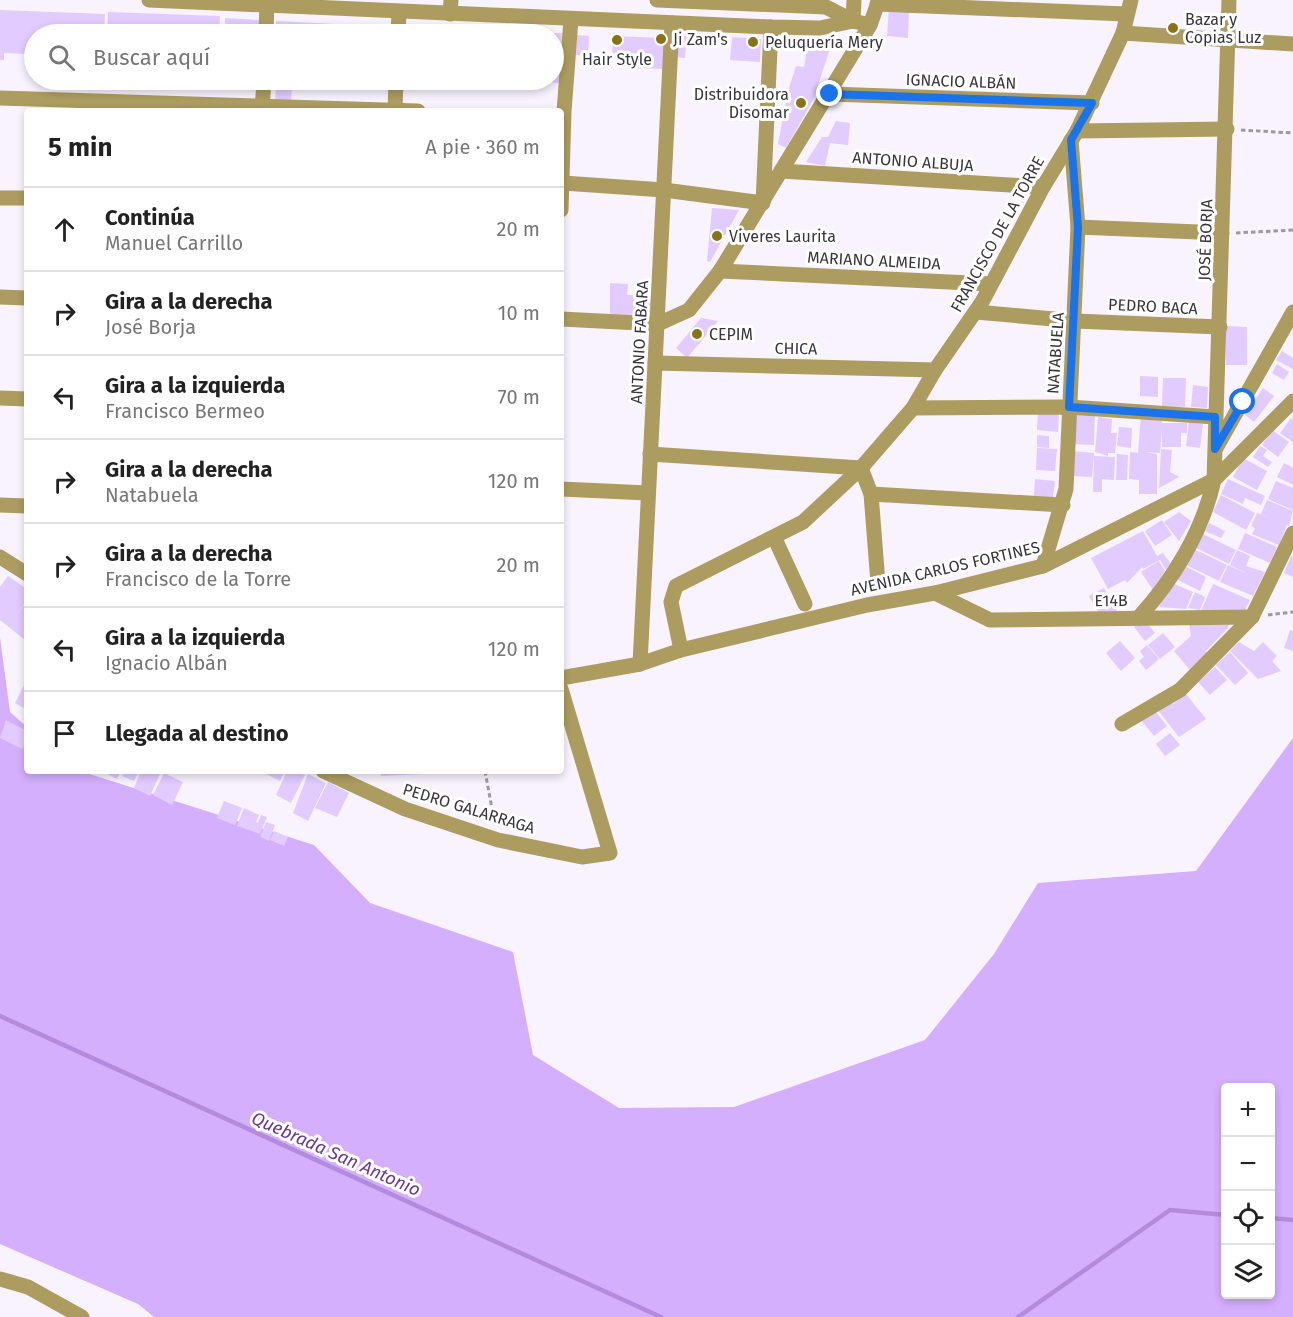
<!DOCTYPE html>
<html lang="es">
<head>
<meta charset="utf-8">
<style>
	:root { --surface:#fff; --page:#f2f2f2; --text:#222; --muted:#767676; --line:#e0e0e0 }
	body { margin:0; font-family:"Fira Sans",sans-serif; background:var(--page); color:var(--text) }
	.controls { position:absolute; right:18px; bottom:18px; display:grid; overflow:hidden; border-radius:6px; box-shadow:0 3px 9px #0003 }
	.controls button { width:54px; height:54px; display:grid; place-items:center; padding:0; border:0; border-bottom:2px solid var(--line); background:var(--surface); color:var(--text); font:30px sans-serif }
	.stop { position:absolute; width:18px; height:18px; margin:-14px; border:4px solid #1a73e8; border-radius:50%; background:#fff }
	.stop.end { background:#1a73e8; border-color:#fff; box-shadow:0 2px 6px #0008 }
	.list { margin:0; padding:0; list-style:none }
	h2 { display:flex; justify-content:space-between; align-items:center; height:78px; margin:0; padding:0 24px; font-size:26px }
	h2 small { font-size:20px; font-weight:400; color:var(--muted) }
	.list li { display:grid; grid-template-columns:39px 1fr auto; gap:18px; align-items:center; box-sizing:border-box; height:84px; padding:0 24px; border-top:2px solid var(--line) }
	.list b { display:block; font-size:22px; white-space:nowrap }
	.list p { margin:0; font-size:20px; white-space:nowrap; color:var(--muted) }
	.list em { font-size:20px; font-style:normal; color:var(--muted) }
	.icon { flex:none; width:33px; height:33px; fill:none; stroke:currentColor; stroke-width:2; stroke-linecap:round; stroke-linejoin:round }
	.map { position:relative; flex:none; width:1293px; height:1317px; overflow:hidden }
	.search { position:absolute; background:var(--surface); box-shadow:0 3px 9px #0003; left:24px; top:24px; width:540px; height:66px; display:flex; align-items:center; gap:15px; box-sizing:border-box; padding:0 21px; border-radius:33px; color:var(--muted); font-size:22px }
	.panel { position:absolute; background:var(--surface); box-shadow:0 3px 9px #0003; left:24px; top:108px; width:540px; height:666px; border-radius:6px }
	.map>svg:first-child { display:block }
	.green { fill:#d3affd; fill-rule:evenodd }
	.lines { fill:none; stroke-linecap:round; stroke-linejoin:round }
	.stream { stroke:#b38bde; stroke-width:4.5 }
	.building { fill:#e2cbff }
	.path { stroke:#9d99a2; stroke-width:3; stroke-dasharray:4.5 3; stroke-linecap:butt }
	.minor { stroke:#ac9c5f; stroke-width:15 }
	.tertiary { stroke:#ac9c5f; stroke-width:15 }
	.route { stroke:#1a73e8; stroke-width:8 }
	.poi-dot { fill:#887416; stroke:#fff; stroke-width:2 }
	.labels { text-anchor:middle; stroke-width:6; stroke-linejoin:round; paint-order:stroke }
	.poi-label { font-size:16px; fill:#38353d; stroke:#fff; text-anchor:start }
	.street-label { font-size:16px; fill:#38353d; stroke:#fff }
	.water-label { font-size:18px; font-style:italic; fill:#6a3697; stroke:#fff }
</style>
</head>
<body>
<div class="map">
<svg width="1293" height="1317" viewBox="0 0 1293 1317">
	<rect width="100%" height="100%" fill="#f8f3fe"/>
	<path class="green" d="M0,638L10,712L27,727V771H80L314,845L370,903L513,952L533,1055L619,1108L734,1107L925,1040L994,954L1038,883L1196,871L1293,738V1317H154L138,1304L0,1244ZM1226,1088H1270V1294H1226Z"/>
	<g class="lines">
		<g class="stream">
			<polyline points="0,1016 661,1317"/>
			<polyline points="1270,1218 1293,1220"/>
			<polyline points="1018,1317 1170,1210 1226,1215"/>
		</g>
	</g>
	<g class="building">
		<polygon points="889,8 909,10 908,38 887,36"/>
		<polygon points="0,10 105,14 104,34 34,34 34,62 24,61 25,54 4,53 4,60 0,60"/>
		<polygon points="108,12 220,16 219,34 107,34"/>
		<polygon points="225,18 260,20 260,34 225,34"/>
		<polygon points="276,21 356,25 356,29 375,30 376,24 394,24 394,34 276,34"/>
		<polygon points="403,26 550,33 550,34 403,34"/>
		<polygon points="554,33 562,33 560,83 526,81 554,80"/>
		<polygon points="577,35 589,36 588,56 576,55"/>
		<polygon points="677,35 687,36 685,58 675,57"/>
		<polygon points="613,36 663,38 665,41 665,69 637,68 638,59 612,58"/>
		<polygon points="732,37 761,39 760,62 730,60"/>
		<polygon points="808,43 831,46 813,100 786,148 778,144 788,91 796,66 804,67"/>
		<polygon points="276,80 292,80 291,108 275,107"/>
		<polygon points="836,121 850,123 848,145 830,143 825,166 806,162 822,137 828,137"/>
		<polygon points="712,208 739,210 710,262 707,261"/>
		<polygon points="610,283 628,284 627,295 653,296 652,319 610,318"/>
		<polygon points="701,318 718,321 687,358 676,348"/>
		<polygon points="1226,326 1247,327 1247,365 1226,365"/>
		<polygon points="1282,351 1293,358 1293,369 1276,360"/>
		<polygon points="1277,364 1289,372 1284,380 1272,373"/>
		<polygon points="1140,376 1158,377 1158,397 1140,396"/>
		<polygon points="1163,378 1186,378 1185,407 1162,406"/>
		<polygon points="1193,385 1208,387 1207,408 1191,407"/>
		<polygon points="1263,388 1274,396 1254,422 1245,415"/>
		<polygon points="1075,409 1095,410 1094,445 1073,444"/>
		<polygon points="1038,410 1059,411 1058,432 1037,430"/>
		<polygon points="1141,415 1162,417 1162,423 1187,423 1187,433 1181,433 1181,447 1162,447 1162,428 1160,453 1144,452 1157,454 1157,494 1139,494 1139,480 1129,479 1130,452 1138,453"/>
		<polygon points="1098,417 1112,419 1111,433 1117,433 1115,453 1108,453 1108,456 1095,452"/>
		<polygon points="1291,418 1293,420 1293,442 1280,433"/>
		<polygon points="1189,422 1203,424 1200,448 1186,446"/>
		<polygon points="1119,427 1132,428 1131,448 1117,446"/>
		<polygon points="1272,430 1289,442 1278,457 1262,445"/>
		<polygon points="1037,435 1049,436 1049,448 1037,447"/>
		<polygon points="1260,446 1267,450 1263,456 1272,462 1268,467 1253,457"/>
		<polygon points="1037,448 1057,449 1055,471 1036,470"/>
		<polygon points="1161,449 1172,450 1170,472 1179,477 1159,488"/>
		<polygon points="1072,451 1094,453 1092,477 1074,476"/>
		<polygon points="1117,454 1128,455 1127,480 1116,480"/>
		<polygon points="1094,456 1115,457 1114,480 1102,479 1102,492 1093,492"/>
		<polygon points="1243,458 1267,471 1257,490 1233,477"/>
		<polygon points="1284,463 1293,468 1293,485 1277,477"/>
		<polygon points="1035,479 1055,481 1053,497 1034,496"/>
		<polygon points="1228,479 1265,496 1261,505 1245,498 1243,504 1221,494"/>
		<polygon points="1276,481 1293,488 1293,510 1268,499"/>
		<polygon points="1221,495 1255,513 1246,530 1213,512"/>
		<polygon points="1267,500 1293,511 1289,526 1287,525 1279,545 1252,534 1255,528 1251,526 1257,513 1269,517 1261,514"/>
		<polygon points="1179,512 1191,521 1179,541 1164,522"/>
		<polygon points="1162,520 1172,535 1155,546 1145,531"/>
		<polygon points="1209,523 1225,531 1221,538 1205,531"/>
		<polygon points="1143,531 1157,556 1163,553 1171,564 1166,570 1160,560 1143,569 1142,567 1127,583 1125,580 1108,589 1091,558"/>
		<polygon points="1245,533 1277,547 1270,563 1238,549"/>
		<polygon points="1203,534 1236,550 1229,564 1196,548"/>
		<polygon points="1194,549 1227,565 1219,581 1186,565"/>
		<polygon points="1237,550 1250,556 1246,566 1265,572 1253,596 1220,582 1228,565 1250,575 1230,565"/>
		<polygon points="1291,556 1293,557 1293,577 1284,573"/>
		<polygon points="1159,561 1165,571 1153,590 1141,572"/>
		<polygon points="1185,566 1206,577 1200,591 1178,580"/>
		<polygon points="8,576 27,589 27,600 14,618 27,601 25,640 0,620 0,587"/>
		<polygon points="1170,582 1193,592 1186,609 1159,607"/>
		<polygon points="1213,584 1250,600 1245,610 1200,613"/>
		<polygon points="1104,588 1118,613 1100,616 1089,596"/>
		<polygon points="1195,592 1205,597 1200,610 1188,608"/>
		<polygon points="1144,619 1155,633 1145,641 1134,627"/>
		<polygon points="1230,621 1228,628 1206,651 1197,642 1208,654 1190,670 1174,651 1191,636 1189,624"/>
		<polygon points="1290,630 1293,631 1293,651 1284,648"/>
		<polygon points="1163,633 1175,647 1160,659 1148,645"/>
		<polygon points="1120,641 1135,658 1121,671 1106,653"/>
		<polygon points="1239,642 1254,651 1263,642 1277,656 1272,661 1281,671 1258,679 1230,651"/>
		<polygon points="1147,645 1159,659 1146,670 1139,661 1144,657 1140,651"/>
		<polygon points="1230,652 1248,673 1235,685 1216,665"/>
		<polygon points="1215,667 1227,680 1210,695 1198,682"/>
		<polygon points="27,679 27,710 15,703"/>
		<polygon points="1186,694 1206,719 1179,737 1157,709 1169,699 1173,704"/>
		<polygon points="1154,710 1167,726 1154,736 1141,720"/>
		<polygon points="6,720 27,731 27,741 22,749 0,738"/>
		<polygon points="1170,733 1180,745 1165,756 1156,744"/>
		<polygon points="101,771 121,771 117,779"/>
		<polygon points="124,771 139,771 134,781 122,776"/>
		<polygon points="141,771 160,774 150,796 134,788"/>
		<polygon points="260,771 285,771 280,781"/>
		<polygon points="287,771 305,775 291,803 276,795"/>
		<polygon points="381,771 423,771 424,774 381,776"/>
		<polygon points="164,773 183,782 172,805 153,795"/>
		<polygon points="308,774 326,783 308,821 293,813"/>
		<polygon points="328,782 349,793 337,817 315,808"/>
		<polygon points="224,801 242,808 235,825 217,818"/>
		<polygon points="244,808 259,815 256,822 258,823 261,815 267,817 260,834 237,826"/>
		<polygon points="266,822 275,825 269,841 260,837"/>
		<polygon points="274,831 288,837 284,846 270,840"/>
	</g>
	<g class="lines">
		<g class="path">
			<polyline points="1241,130 1293,133"/>
			<polyline points="1236,233 1293,230"/>
			<polyline points="1268,615 1293,612"/>
			<polyline points="485,771 495,825"/>
		</g>
		<g class="minor">
			<polyline points="877,4 1126,14"/>
			<polyline points="450,14 451,0"/>
			<polyline points="1123,33 1293,44"/>
			<polyline points="266,34 267,0"/>
			<polyline points="398,34 399,12"/>
			<polyline points="830,94 1092,103"/>
			<polyline points="0,98 418,111"/>
			<polyline points="262,111 264,80"/>
			<polyline points="395,111 396,80"/>
			<polyline points="1077,131 1227,129"/>
			<polyline points="781,171 1043,187"/>
			<polyline points="563,183 664,190 763,203 771,27"/>
			<polyline points="0,198 27,198"/>
			<polyline points="561,210 564,112 571,19"/>
			<polyline points="1078,227 1222,233"/>
			<polyline points="720,271 991,284"/>
			<polyline points="0,297 27,298"/>
			<polyline points="976,312 1075,321 1220,327"/>
			<polyline points="561,319 658,324 689,310 720,271 870,25"/>
			<polyline points="655,363 935,370"/>
			<polyline points="0,398 27,399"/>
			<polyline points="913,408 1069,407 1215,417"/>
			<polyline points="1216,448 1293,312"/>
			<polyline points="650,454 861,468 871,494 878,583"/>
			<polyline points="561,489 648,493"/>
			<polyline points="871,494 1063,505"/>
			<polyline points="0,505 27,506"/>
			<polyline points="775,539 805,604"/>
			<polyline points="1043,566 1066,489 1078,227 1071,140"/>
			<polyline points="935,593 990,620 1252,617"/>
			<path d="M1139,617C1174,579 1203,530 1214,480L1229,0"/>
			<polyline points="640,664 672,23"/>
			<polyline points="1122,724 1180,690 1252,617 1293,533"/>
			<polyline points="323,771 405,809 498,840 582,857 610,853 561,689"/>
			<polyline points="0,1279 28,1287 82,1317"/>
		</g>
		<g class="tertiary">
			<polyline points="149,0 771,27 820,28 853,21"/>
			<polyline points="657,0 826,7 853,21 870,25 879,0"/>
			<polyline points="853,21 854,0"/>
			<polyline points="0,557 27,574"/>
			<polyline points="681,650 671,602 676,586 803,522 861,468 913,408 935,370 982,302 1043,187 1077,131 1123,33 1131,0"/>
			<polyline points="561,678 640,664 681,650 867,605 935,593 1043,566 1214,480 1293,401"/>
		</g>
	</g>
	<g class="lines">
		<polyline class="route" points="830,94 1092,103 1071,140 1078,227 1069,407 1215,417 1215,449 1243,402"/>
	</g>
	<g class="poi-dot">
		<circle cx="1173" cy="28" r="6"/>
		<circle cx="661" cy="39" r="6"/>
		<circle cx="617" cy="40" r="6"/>
		<circle cx="753" cy="42" r="6"/>
		<circle cx="801" cy="103" r="6"/>
		<circle cx="717" cy="236" r="6"/>
		<circle cx="697" cy="334" r="6"/>
	</g>
	<g class="labels">
		<g class="poi-label">
			<text x="1185" y="25">Bazar y<tspan x="1185" dy="18">Copias Luz</tspan></text>
			<text x="673" y="45">Ji Zam's</text>
			<text x="765" y="48">Peluquería Mery</text>
			<text x="617" y="65" text-anchor="middle">Hair Style</text>
			<text x="789" y="100" text-anchor="end">Distribuidora<tspan x="789" dy="18">Disomar</tspan></text>
			<text x="729" y="242">Viveres Laurita</text>
			<text x="709" y="340">CEPIM</text>
		</g>
		<g class="street-label">
			<text transform="translate(961 81) rotate(2)" y="6">IGNACIO ALBÁN</text>
			<text transform="translate(913 161) rotate(4)" y="6">ANTONIO ALBUJA</text>
			<text transform="translate(997 234) rotate(-61)" y="6">FRANCISCO DE LA TORRE</text>
			<text transform="translate(1205 240) rotate(-88)" y="6">JOSÉ BORJA</text>
			<text transform="translate(874 260) rotate(3)" y="6">MARIANO ALMEIDA</text>
			<text transform="translate(1153 306) rotate(3)" y="6">PEDRO BACA</text>
			<text transform="translate(639 342) rotate(-87)" y="6">ANTONIO FABARA</text>
			<text transform="translate(796 348) rotate(1)" y="6">CHICA</text>
			<text transform="translate(1055 353) rotate(-86)" y="6">NATABUELA</text>
			<text transform="translate(945 568) rotate(-13)" y="6">AVENIDA CARLOS FORTINES</text>
			<text transform="translate(1111 600) rotate(-1)" y="6">E14B</text>
			<text transform="translate(469 808) rotate(17)" y="6">PEDRO GALARRAGA</text>
		</g>
		<g class="water-label">
			<text transform="translate(336 1154) rotate(24)" y="6">Quebrada San Antonio</text>
		</g>
	</g>
</svg>
<div class="controls">
<button>+</button>
<button>−</button>
<button><svg class="icon" aria-label="locate" viewBox="0 0 24 24"><circle cx="12" cy="12" r="6"/><path d="M12 2v4M12 18v4M2 12h4M18 12h4"/></svg></button>
<button><svg class="icon" aria-label="layers" viewBox="0 0 24 24"><path d="M12 4l9 5-9 5-9-5zM3 14l9 5 9-5"/></svg></button>
</div>
<div class="stop" style="left:1243px;top:402px"></div>
<div class="stop end" style="left:830px;top:94px"></div>
<div class="search"><svg class="icon" aria-label="search" viewBox="0 0 24 24"><circle cx="10" cy="10" r="6"/><path d="M15 15l6 6"/></svg>Buscar aquí</div>
<section class="panel">
<h2>5 min<small>A pie · 360 m</small></h2>
<ul class="list">
<li><svg class="icon" aria-label="ahead" viewBox="0 0 24 24"><path d="M12 20V5M6 11l6-6 6 6"/></svg><div><b>Continúa</b><p>Manuel Carrillo</p></div><em>20 m</em></li>
<li><svg class="icon" aria-label="right" viewBox="0 0 24 24"><path d="M7 20v-9h11M14 6l5 5-5 5"/></svg><div><b>Gira a la derecha</b><p>José Borja</p></div><em>10 m</em></li>
<li><svg class="icon" aria-label="left" viewBox="0 0 24 24"><path d="M17 20v-9H6M10 6l-5 5 5 5"/></svg><div><b>Gira a la izquierda</b><p>Francisco Bermeo</p></div><em>70 m</em></li>
<li><svg class="icon" aria-label="right" viewBox="0 0 24 24"><path d="M7 20v-9h11M14 6l5 5-5 5"/></svg><div><b>Gira a la derecha</b><p>Natabuela</p></div><em>120 m</em></li>
<li><svg class="icon" aria-label="right" viewBox="0 0 24 24"><path d="M7 20v-9h11M14 6l5 5-5 5"/></svg><div><b>Gira a la derecha</b><p>Francisco de la Torre</p></div><em>20 m</em></li>
<li><svg class="icon" aria-label="left" viewBox="0 0 24 24"><path d="M17 20v-9H6M10 6l-5 5 5 5"/></svg><div><b>Gira a la izquierda</b><p>Ignacio Albán</p></div><em>120 m</em></li>
<li><svg class="icon" aria-label="arrive" viewBox="0 0 24 24"><path d="M6 21V4h12l-3 4 3 4H6"/></svg><div><b>Llegada al destino</b></div></li>
</ul>
</section>
</div>
</body>
</html>
